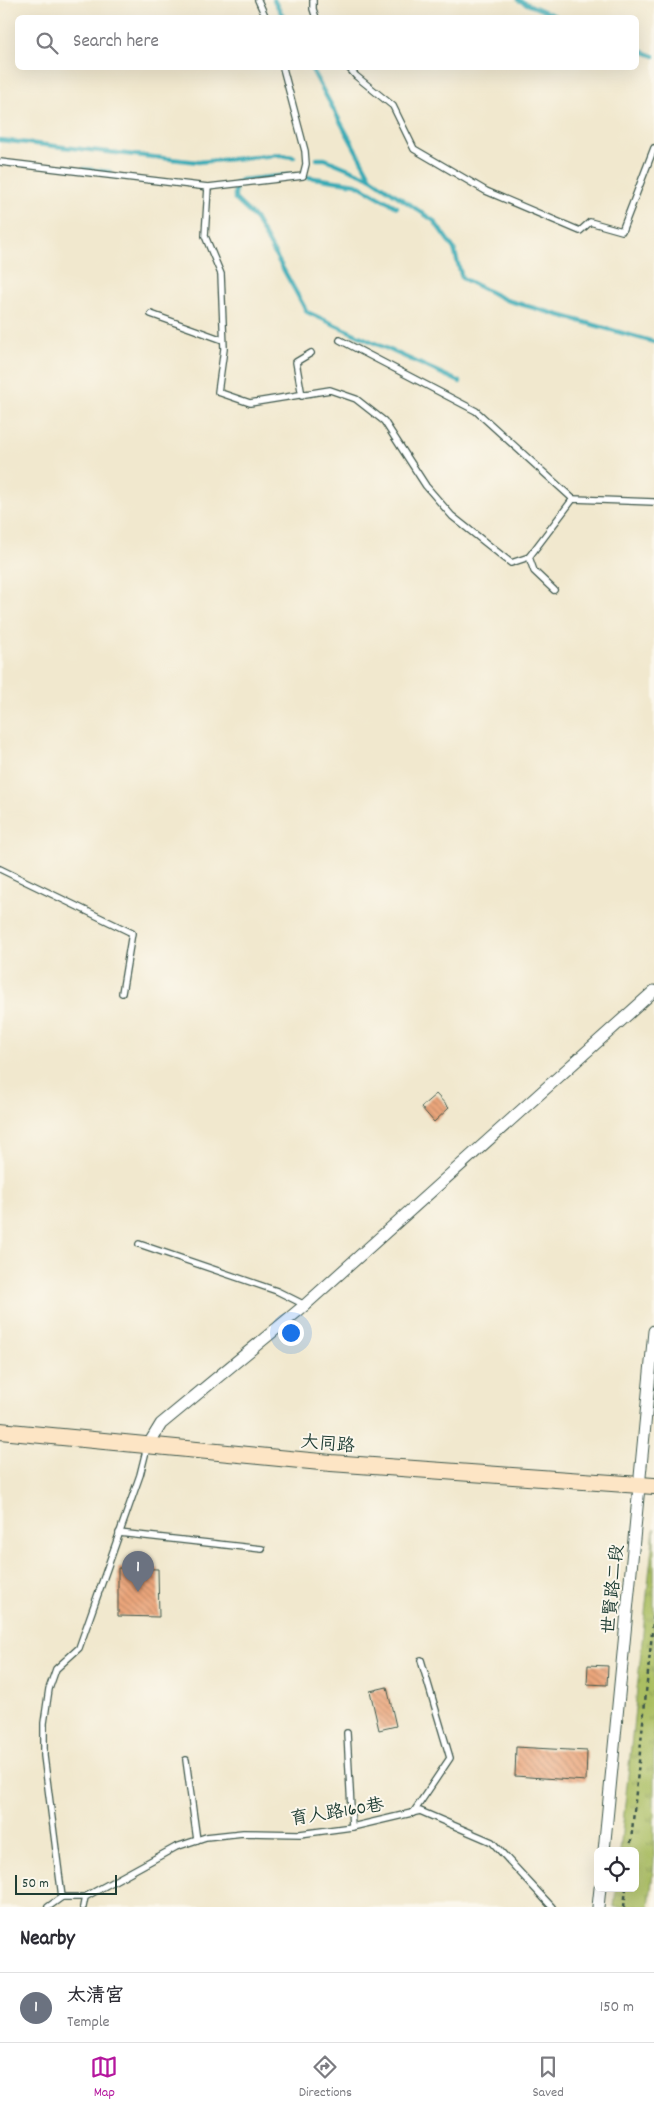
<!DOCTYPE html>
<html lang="en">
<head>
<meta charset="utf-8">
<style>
	:root { --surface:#fff; --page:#f7f7f7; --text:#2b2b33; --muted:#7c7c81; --line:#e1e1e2; --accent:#b5179e }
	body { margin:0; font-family:Dekko,"LXGW WenKai TC",sans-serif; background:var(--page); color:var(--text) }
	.controls { position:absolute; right:15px; bottom:15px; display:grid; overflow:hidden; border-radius:8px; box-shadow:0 5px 20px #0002 }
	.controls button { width:45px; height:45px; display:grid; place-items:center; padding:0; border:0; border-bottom:1px solid var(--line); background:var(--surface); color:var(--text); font:25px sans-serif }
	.scale { position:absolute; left:15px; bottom:12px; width:102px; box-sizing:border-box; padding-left:5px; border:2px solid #1f3d34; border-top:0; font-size:14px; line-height:18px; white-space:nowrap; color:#1f3d34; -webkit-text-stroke:4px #fbf7ec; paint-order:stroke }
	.you { position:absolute; left:290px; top:1332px; width:18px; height:18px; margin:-12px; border:4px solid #fff; border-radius:50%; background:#1a73e8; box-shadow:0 0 0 8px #1a73e833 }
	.badge { display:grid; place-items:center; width:32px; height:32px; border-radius:50%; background:var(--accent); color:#fff; font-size:16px; font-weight:700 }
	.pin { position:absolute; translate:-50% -41px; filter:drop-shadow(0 1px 2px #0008) }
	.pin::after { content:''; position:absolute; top:26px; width:18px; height:15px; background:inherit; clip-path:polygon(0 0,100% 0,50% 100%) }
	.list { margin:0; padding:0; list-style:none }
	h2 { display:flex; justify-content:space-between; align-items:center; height:65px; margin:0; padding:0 20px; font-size:21px }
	h2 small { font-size:16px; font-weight:400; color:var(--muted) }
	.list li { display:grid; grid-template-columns:32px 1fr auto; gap:15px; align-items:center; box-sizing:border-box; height:70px; padding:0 20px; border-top:1px solid var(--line) }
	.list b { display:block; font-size:19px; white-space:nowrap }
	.list p { margin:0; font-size:16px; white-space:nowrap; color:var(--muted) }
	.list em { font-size:16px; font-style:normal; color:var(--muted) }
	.icon { flex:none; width:28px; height:28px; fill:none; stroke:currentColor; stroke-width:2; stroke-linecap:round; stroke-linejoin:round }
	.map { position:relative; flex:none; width:654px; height:1907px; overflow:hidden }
	.search { position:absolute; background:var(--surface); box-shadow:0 5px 20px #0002; left:15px; right:15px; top:15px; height:55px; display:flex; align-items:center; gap:12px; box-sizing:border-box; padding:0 18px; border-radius:8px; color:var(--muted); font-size:19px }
	.sheet { height:135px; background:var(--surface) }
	nav { display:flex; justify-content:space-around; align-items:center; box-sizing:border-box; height:70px; border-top:1px solid var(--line); background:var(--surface); font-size:14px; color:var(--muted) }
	nav a { display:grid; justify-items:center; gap:2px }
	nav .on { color:var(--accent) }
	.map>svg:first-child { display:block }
	.grass { fill:url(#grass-tufts); stroke:#647e4b }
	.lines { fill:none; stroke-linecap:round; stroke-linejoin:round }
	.stream { stroke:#39aab5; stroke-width:4.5 }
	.building { fill:url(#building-back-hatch) }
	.lane-casing { stroke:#3e574b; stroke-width:8 }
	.street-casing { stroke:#3e574b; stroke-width:13 }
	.secondary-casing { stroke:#3e574b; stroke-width:18 }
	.path { stroke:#3e574b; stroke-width:2.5; stroke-dasharray:4 4; stroke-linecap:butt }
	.lane { stroke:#fff; stroke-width:5.5 }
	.street { stroke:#fff; stroke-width:11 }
	.secondary { stroke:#fde5c5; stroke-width:16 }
	.labels { text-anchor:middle; stroke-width:4; stroke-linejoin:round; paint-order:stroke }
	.street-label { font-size:18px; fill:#1f3d34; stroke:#fbf7ec }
</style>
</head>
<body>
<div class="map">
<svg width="654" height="1907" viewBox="0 0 654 1907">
	<defs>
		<pattern id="grass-tufts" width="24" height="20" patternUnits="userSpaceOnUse" patternTransform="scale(1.25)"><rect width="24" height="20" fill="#aabe62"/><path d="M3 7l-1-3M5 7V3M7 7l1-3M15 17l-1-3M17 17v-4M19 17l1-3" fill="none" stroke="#8a9c52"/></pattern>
		<pattern id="building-back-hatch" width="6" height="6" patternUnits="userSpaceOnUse" patternTransform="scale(1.25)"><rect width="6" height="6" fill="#eba67b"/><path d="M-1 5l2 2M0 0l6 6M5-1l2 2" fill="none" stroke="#be8866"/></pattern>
	</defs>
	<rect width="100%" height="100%" fill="#fbf7ec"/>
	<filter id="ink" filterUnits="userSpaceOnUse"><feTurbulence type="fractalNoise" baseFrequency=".02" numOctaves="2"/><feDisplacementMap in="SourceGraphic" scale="10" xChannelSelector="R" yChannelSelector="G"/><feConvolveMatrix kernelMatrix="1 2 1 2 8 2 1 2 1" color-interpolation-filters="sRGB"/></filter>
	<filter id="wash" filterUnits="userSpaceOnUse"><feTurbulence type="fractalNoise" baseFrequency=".0096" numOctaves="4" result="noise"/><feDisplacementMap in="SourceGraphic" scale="20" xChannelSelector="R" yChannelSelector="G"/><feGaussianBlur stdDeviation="1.12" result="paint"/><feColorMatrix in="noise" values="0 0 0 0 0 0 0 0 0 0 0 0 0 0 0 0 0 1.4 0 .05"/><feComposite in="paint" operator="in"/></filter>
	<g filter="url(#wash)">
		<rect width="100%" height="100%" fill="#f1e8ce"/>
		<polygon class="grass" points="654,1528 654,1862 649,1907 614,1907 616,1888 635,1888 635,1851 620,1851"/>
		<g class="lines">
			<g class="stream">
				<polyline points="274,0 284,18"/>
				<polyline points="518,0 560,18"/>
				<polyline points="636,49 654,56"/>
				<polyline points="311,68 371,178 434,221 454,249 462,278 506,300 654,342"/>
				<polyline points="0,140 198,162 278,155 294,157"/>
				<polyline points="317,159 325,159 371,178"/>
				<polyline points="84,169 110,172"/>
				<polyline points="290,175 241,180 235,184 235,199 255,218 307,312 460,382"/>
				<polyline points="300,176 356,184 397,207"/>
			</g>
		</g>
		<g id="blocks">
			<g class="building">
				<polygon points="436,1094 449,1108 434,1122 421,1107"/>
				<polygon points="118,1568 158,1569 159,1617 118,1616"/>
				<polygon points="588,1665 608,1666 607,1685 587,1684"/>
				<polygon points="387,1687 396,1726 379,1730 370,1691"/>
				<polygon points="516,1747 587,1751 586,1781 515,1776"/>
			</g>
		</g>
	</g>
	<g filter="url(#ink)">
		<use href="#blocks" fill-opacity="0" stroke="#3e574b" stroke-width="1"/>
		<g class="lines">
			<g class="lane-casing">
				<g id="lane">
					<polyline points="258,0 266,18"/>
					<polyline points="313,0 313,9 316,18"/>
					<polyline points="349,68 356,76 393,106 414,149 486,191 580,231 590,222 622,231 654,148"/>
					<polyline points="0,162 208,187 303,176 306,164 305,151 283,68"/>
					<polyline points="208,187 205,236 221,274 224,349 218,392 250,403 330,390 356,399 384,421 426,486 452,516 511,563 529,557 573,499 654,502"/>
					<polyline points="151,314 223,340"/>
					<polyline points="340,340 476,411 573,499"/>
					<polyline points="302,396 296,362 311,353"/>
					<polyline points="529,557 534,571 554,590"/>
					<polyline points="0,869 132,933 122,993"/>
					<polyline points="139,1244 277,1291 305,1305"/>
					<polyline points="119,1533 262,1549"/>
					<polyline points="347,1733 352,1827"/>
					<polyline points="186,1760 197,1840"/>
					<polyline points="413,1813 450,1758 421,1660"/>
					<polyline points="85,1897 62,1897 44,1756 44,1723 49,1689 56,1669 79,1648 140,1475 147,1447"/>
					<polyline points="48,1907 62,1897"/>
					<polyline points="83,1907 85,1897 176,1847 206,1837 243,1833 300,1834 352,1827 420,1811 492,1842 552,1907"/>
				</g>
			</g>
			<g class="street-casing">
				<g id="street">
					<polyline points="147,1447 161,1424 305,1305 654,991"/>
					<polyline points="604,1851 654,1331"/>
					<polyline points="598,1907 600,1888"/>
				</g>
			</g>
			<g class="secondary-casing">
				<polyline id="secondary" points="0,1431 331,1463 654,1486"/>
			</g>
			<g class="path">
				<polyline points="630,1851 654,1613"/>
				<polyline points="624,1907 626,1888"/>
			</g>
			<use href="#lane" class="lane"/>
			<use href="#street" class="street"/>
			<use href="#secondary" class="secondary"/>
		</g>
	</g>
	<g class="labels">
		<g class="street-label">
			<text transform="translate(328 1443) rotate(5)" y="6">大同路</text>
			<text transform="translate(612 1589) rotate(-84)" y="6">世賢路二段</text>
			<text transform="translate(337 1811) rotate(-9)" y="6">育人路160巷</text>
		</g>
	</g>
</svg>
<div class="controls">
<button><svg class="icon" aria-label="locate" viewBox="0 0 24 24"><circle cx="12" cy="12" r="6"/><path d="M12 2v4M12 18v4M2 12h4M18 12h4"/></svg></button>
</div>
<div class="scale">50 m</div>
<div class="you"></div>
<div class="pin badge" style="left:138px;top:1592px;background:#6b7280">1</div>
<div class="search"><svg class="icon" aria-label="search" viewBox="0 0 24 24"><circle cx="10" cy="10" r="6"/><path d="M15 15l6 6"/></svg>Search here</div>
</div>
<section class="sheet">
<h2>Nearby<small></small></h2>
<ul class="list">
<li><span class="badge" style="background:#6b7280">1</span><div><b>太清宮</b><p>Temple</p></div><em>150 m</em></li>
</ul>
</section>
<nav>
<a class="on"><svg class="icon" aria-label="map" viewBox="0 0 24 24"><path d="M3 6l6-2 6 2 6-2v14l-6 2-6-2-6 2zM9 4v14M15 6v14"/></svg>Map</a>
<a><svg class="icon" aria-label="directions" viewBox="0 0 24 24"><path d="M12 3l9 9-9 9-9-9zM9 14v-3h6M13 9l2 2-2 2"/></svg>Directions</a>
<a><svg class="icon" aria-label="saved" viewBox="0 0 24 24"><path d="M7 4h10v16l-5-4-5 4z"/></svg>Saved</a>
</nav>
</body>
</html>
